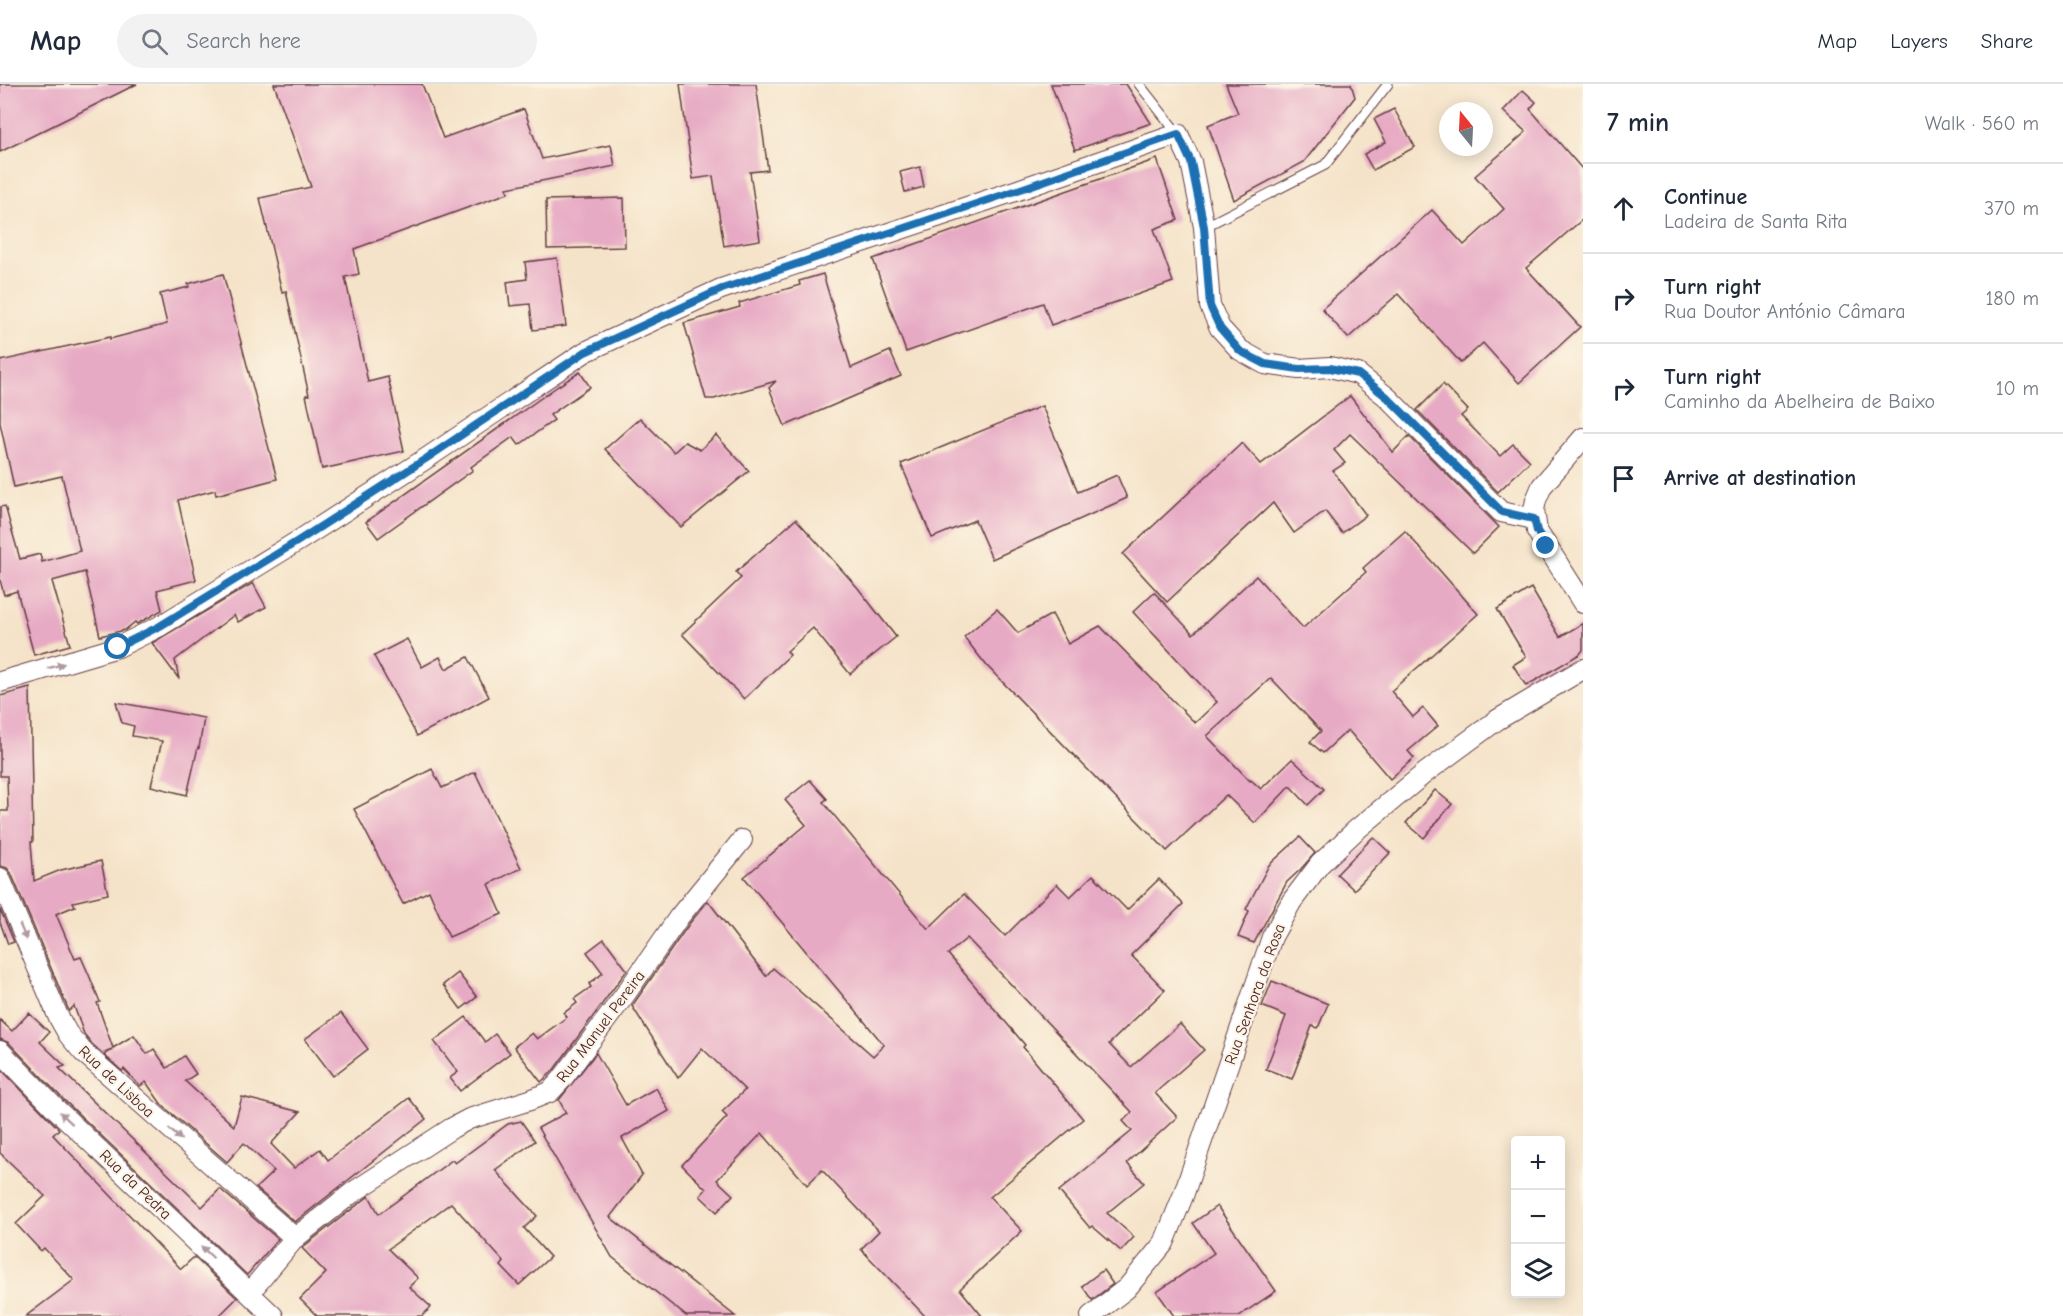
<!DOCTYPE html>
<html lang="en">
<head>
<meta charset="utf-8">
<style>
	:root { --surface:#fff; --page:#f2f2f3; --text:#1f2937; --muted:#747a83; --line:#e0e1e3 }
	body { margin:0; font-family:"Comic Neue",sans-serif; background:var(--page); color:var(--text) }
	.controls { position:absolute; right:18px; bottom:18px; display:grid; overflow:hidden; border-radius:6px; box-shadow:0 3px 15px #0003 }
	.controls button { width:54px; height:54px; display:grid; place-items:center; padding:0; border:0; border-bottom:2px solid var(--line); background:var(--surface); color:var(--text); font:30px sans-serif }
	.compass { position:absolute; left:1439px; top:18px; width:54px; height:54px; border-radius:50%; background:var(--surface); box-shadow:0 3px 15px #0003; rotate:342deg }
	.stop { position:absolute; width:18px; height:18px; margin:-14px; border:4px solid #1f6fb2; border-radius:50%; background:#fff }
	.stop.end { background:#1f6fb2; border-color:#fff; box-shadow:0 2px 6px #0008 }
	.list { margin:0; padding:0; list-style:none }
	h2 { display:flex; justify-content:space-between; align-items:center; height:78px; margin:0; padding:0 24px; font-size:26px }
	h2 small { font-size:20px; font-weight:400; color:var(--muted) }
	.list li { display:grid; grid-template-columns:39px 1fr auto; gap:18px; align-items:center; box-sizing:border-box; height:90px; padding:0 24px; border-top:2px solid var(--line) }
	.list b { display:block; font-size:22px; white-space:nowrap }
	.list p { margin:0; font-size:20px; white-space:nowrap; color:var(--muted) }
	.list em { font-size:20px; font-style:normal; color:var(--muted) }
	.icon { flex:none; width:33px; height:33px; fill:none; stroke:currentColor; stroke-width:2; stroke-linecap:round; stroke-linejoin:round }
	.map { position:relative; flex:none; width:1583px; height:1232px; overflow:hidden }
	header { display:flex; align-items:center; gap:36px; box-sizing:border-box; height:84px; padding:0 30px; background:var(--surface); border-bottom:2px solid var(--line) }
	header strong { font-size:28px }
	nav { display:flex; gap:33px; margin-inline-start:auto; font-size:21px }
	.search { width:420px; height:54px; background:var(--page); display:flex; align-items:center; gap:15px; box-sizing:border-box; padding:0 21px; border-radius:33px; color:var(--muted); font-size:22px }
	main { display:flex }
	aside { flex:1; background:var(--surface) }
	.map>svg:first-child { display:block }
	.building { fill:#e7aac4 }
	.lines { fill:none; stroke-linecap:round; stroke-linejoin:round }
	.lane-casing { stroke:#643c43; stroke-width:11 }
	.street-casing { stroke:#643c43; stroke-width:22 }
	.lane { stroke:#fff; stroke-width:9 }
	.street { stroke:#fff; stroke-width:20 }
	.oneway { fill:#ae9aa0 }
	.route { stroke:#1f6fb2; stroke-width:8 }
	.labels { text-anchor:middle; stroke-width:4.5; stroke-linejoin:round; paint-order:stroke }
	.street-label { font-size:16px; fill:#4a1f2b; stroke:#fcf5e5 }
</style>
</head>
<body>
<header>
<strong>Map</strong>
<div class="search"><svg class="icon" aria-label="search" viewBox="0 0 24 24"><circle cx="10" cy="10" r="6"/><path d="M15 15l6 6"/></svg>Search here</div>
<nav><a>Map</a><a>Layers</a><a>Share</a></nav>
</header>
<main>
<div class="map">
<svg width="1583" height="1232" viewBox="0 0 1583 1232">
	<rect width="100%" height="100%" fill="#fcf5e5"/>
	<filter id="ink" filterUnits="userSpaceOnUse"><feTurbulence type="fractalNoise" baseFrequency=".0167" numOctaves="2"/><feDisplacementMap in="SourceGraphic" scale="12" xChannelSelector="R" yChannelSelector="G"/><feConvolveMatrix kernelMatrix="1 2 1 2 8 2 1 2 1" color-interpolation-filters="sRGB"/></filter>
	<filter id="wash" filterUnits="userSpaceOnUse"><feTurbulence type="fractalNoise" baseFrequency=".008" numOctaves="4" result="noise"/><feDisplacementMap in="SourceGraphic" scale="24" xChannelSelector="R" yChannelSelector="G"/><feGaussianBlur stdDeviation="1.35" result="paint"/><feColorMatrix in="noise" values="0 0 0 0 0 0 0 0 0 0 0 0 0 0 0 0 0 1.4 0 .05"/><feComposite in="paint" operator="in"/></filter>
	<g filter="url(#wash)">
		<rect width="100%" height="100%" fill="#f5e3c9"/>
		<g id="blocks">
			<g class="building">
				<polygon points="0,0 137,0 0,68"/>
				<polygon points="274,0 422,0 443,54 524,25 542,75 611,61 615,82 507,104 508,109 354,165 359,190 345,193 368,298 388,293 404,367 322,385 306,311 309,311 286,207 282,208 260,114 311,103"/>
				<polygon points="680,0 756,0 768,86 750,88 760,156 724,162 713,92 693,95"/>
				<polygon points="1051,0 1126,0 1151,39 1075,66"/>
				<polygon points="1226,0 1351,0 1355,13 1304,78 1234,116 1208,41 1238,29"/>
				<polygon points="1523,6 1536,18 1530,25 1583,86 1583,135 1526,184 1580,243 1519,299 1483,259 1461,279 1398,210 1348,254 1322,225 1432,126 1464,161 1504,125 1475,92 1526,48 1503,27"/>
				<polygon points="1394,25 1415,63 1373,86 1364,70 1386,58 1374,35"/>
				<polygon points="1157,75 1178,136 1154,145 1173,198 1051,241 1043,219 906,268 873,175"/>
				<polygon points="920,83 924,103 905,108 900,88"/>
				<polygon points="624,114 625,163 547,165 546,116"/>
				<polygon points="557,174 566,242 533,246 530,220 510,222 507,198 527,195 525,178"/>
				<polygon points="223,190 277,395 216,411 215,406 178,416 196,496 157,506 162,526 137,540 135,538 125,546 100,552 85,488 52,497 70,561 34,571 17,507 4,511 0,496 0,423 5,422 20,475 40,470 42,478 80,467 62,392 14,403 0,339 0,277 110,253 110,255 167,240 160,210 189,203 188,200"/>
				<polygon points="823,190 851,284 890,267 901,292 785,342 769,304 776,297 714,315 706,315 684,239 740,223 739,219 800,201 799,197"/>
				<polygon points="580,288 590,303 550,331 554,336 519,361 513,353 471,383 473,386 378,454 366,438 558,302"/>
				<polygon points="1443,300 1468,326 1461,332 1500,372 1513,360 1530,377 1498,408 1417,326"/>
				<polygon points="1350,312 1393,368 1409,352 1499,443 1473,469 1350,350 1334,366 1345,379 1333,387 1366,431 1342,449 1325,427 1294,449 1273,419 1167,518 1123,470 1242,359 1261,380"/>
				<polygon points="1042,322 1078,408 1117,391 1127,414 992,475 975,436 932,454 901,380"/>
				<polygon points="640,334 674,368 685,358 700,366 716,351 749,387 681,443 605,365"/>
				<polygon points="796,435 858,504 896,553 850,590 813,544 787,567 790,571 744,615 682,550 741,494 736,488"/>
				<polygon points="1405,447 1478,530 1391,607 1413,633 1423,624 1438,642 1408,667 1414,674 1390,695 1348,646 1323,669 1310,658 1321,647 1271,594 1207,652 1250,697 1251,696 1261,705 1292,675 1324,705 1308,721 1290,702 1255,739 1226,711 1167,767 987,582 964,553 997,525 1018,549 1052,530 1068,560 1100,542 1195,639 1217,618 1133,528 1154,508 1193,550 1256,492 1303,544 1366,488 1363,484"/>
				<polygon points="253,499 266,523 238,538 234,531 175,576 179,595 152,559"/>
				<polygon points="1531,504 1560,553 1583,539 1583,566 1580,570 1526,602 1513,581 1526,573 1497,525"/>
				<polygon points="407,555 422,583 440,573 446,585 468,573 489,613 417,652 374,572"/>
				<polygon points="30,604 33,758 31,758 34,797 61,786 101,777 108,810 73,818 75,822 56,830 75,875 81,873 89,891 100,918 97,919 113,964 134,951 147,970 154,965 167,984 184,972 196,990 185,997 234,1042 242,1013 300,1028 271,1060 294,1084 320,1065 328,1076 409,1014 426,1035 295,1138 256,1104 274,1087 244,1059 227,1078 162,1021 146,998 140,1002 124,985 122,987 104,971 112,965 102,969 92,960 84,950 74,922 69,927 11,789 7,784 0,782 0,727 8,727 7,692 0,692 0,612"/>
				<polygon points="116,618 204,634 199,664 198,663 187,711 151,702 162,657 132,652 134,642 122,639"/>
				<polygon points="432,685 442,704 475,688 521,784 489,800 502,830 449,853 429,807 403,820 354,725"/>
				<polygon points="810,696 827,715 823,718 928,845 964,810 1005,852 1057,800 1070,813 1093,791 1127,826 1159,795 1183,820 1131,871 1165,906 1109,960 1131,983 1180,940 1204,966 1155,1009 1177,1033 1127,1079 1144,1099 1107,1129 1134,1153 1121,1167 1092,1142 1090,1144 1059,1107 1132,1047 1123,1037 1132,1028 967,854 948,870 1025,961 1023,963 1083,1035 990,1113 1022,1147 960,1205 982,1232 925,1232 861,1165 879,1147 822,1086 807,1101 762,1049 717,1096 733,1111 717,1128 700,1112 706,1105 682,1081 727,1033 722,1028 745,1006 702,964 678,994 632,922 689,840 708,817 766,892 773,884 873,972 884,961 744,793 806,741 785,716"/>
				<polygon points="1435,706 1452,720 1424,754 1406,739"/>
				<polygon points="1300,753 1315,769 1300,786 1287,798 1254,859 1238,853 1249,827 1246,825 1269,781"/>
				<polygon points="1373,753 1390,769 1354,806 1337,790"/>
				<polygon points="0,825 14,858 8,860 0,838"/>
				<polygon points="604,855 627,886 553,987 541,998 514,963 532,949 537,955 567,933 564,929 577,919 574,915 591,903 589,900 603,889 587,868"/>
				<polygon points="458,889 477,913 461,925 443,901"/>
				<polygon points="1272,897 1328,920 1318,944 1312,942 1292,995 1266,985 1286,932 1262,922"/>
				<polygon points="29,929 49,948 40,958 65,982 59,984 202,1123 220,1105 278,1155 247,1191 63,1015 9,959 0,955 0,936 12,947"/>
				<polygon points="341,929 368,965 333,992 305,955"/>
				<polygon points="466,933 485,958 495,950 510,969 460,1007 450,994 458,988 434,957"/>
				<polygon points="596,969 626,1021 656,1004 669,1027 622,1054 642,1091 610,1133 735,1232 686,1232 612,1173 538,1044 566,1029 559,1016"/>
				<polygon points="0,984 59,1045 53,1051 181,1185 194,1173 237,1214 219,1232 26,1232 74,1196 44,1164 41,1167 16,1140 45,1112 0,1069"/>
				<polygon points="521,1037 535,1057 495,1086 537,1132 524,1144 550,1173 519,1201 501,1182 504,1178 451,1119 388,1165 418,1194 409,1203 431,1223 422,1232 317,1232 300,1215 326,1189 302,1164 303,1163 369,1112 379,1130 452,1076 455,1079 508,1040"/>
				<polygon points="1217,1122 1276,1207 1239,1232 1174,1232 1157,1208 1214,1169 1193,1139"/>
				<polygon points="1103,1186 1113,1200 1092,1216 1082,1202"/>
			</g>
		</g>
	</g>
	<g filter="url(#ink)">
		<use href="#blocks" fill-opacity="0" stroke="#643c43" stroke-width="1.5"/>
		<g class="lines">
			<g class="lane-casing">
				<g id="lane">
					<polyline points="1139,0 1178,50"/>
					<polyline points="1204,143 1325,81 1388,0"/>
				</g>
			</g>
			<g class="street-casing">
				<g id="street">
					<polyline points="1583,354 1542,402 1536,416 1534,426 1537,447 1583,519"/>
					<polyline points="0,598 118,563 160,542 298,457 427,374 585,268 721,205 1015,107 1178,50 1191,78 1204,143 1210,222 1220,244 1240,266 1265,280 1299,285 1330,283 1358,290 1387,313 1501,428 1534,435"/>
					<polyline points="0,794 58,932 68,950 83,968 295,1154"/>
					<polyline points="0,967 55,1024 273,1232"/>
					<polyline points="250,1208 295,1154 352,1109 452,1044 469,1035 530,1016 550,1008 562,995 624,912 679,833 742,756"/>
					<polyline points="1091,1232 1127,1204 1164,1159 1183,1112 1272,853 1292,817 1320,780 1355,747 1425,689 1497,636 1583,585"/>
				</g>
			</g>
			<use href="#lane" class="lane"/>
			<use href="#street" class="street"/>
		</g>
		<defs><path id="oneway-solid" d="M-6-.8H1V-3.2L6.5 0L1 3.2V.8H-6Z" transform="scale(1.5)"/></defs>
		<g class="oneway">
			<use href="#oneway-solid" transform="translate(56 582) rotate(-16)"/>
			<use href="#oneway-solid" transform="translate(23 848) rotate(67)"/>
			<use href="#oneway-solid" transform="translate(66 1034) rotate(-137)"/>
			<use href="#oneway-solid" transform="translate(175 1050) rotate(41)"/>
			<use href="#oneway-solid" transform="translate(207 1168) rotate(-136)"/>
		</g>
	</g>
	<g class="lines" filter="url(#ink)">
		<polyline class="route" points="118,563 160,542 298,457 427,374 585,268 722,205 1015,107 1178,50 1191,78 1204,143 1210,222 1220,244 1240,267 1265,280 1299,285 1330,284 1358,290 1387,313 1502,428 1534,435 1537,447 1546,462"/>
	</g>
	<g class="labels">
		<g class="street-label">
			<text transform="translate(1254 910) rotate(-70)" y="6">Rua Senhora da Rosa</text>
			<text transform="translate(600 942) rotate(-53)" y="6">Rua Manuel Pereira</text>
			<text transform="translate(117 997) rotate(43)" y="6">Rua de Lisboa</text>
			<text transform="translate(136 1100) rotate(44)" y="6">Rua da Pedra</text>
		</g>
	</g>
</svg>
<div class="controls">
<button>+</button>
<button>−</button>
<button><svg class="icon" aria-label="layers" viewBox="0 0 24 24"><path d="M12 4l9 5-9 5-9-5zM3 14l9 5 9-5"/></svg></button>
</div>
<svg class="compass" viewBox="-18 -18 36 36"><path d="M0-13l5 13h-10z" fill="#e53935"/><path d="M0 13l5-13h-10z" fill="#747a83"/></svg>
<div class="stop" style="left:118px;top:563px"></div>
<div class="stop end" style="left:1546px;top:462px"></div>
</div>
<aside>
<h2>7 min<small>Walk · 560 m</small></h2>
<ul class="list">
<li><svg class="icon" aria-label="ahead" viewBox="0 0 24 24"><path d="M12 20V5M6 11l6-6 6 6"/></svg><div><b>Continue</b><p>Ladeira de Santa Rita</p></div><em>370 m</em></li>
<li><svg class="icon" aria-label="right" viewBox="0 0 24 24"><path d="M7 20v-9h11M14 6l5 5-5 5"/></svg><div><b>Turn right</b><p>Rua Doutor António Câmara</p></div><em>180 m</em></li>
<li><svg class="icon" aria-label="right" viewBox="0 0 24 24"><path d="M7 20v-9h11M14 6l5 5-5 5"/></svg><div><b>Turn right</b><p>Caminho da Abelheira de Baixo</p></div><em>10 m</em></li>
<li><svg class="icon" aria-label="arrive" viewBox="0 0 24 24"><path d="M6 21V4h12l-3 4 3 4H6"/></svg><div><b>Arrive at destination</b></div></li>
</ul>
</aside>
</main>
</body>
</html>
